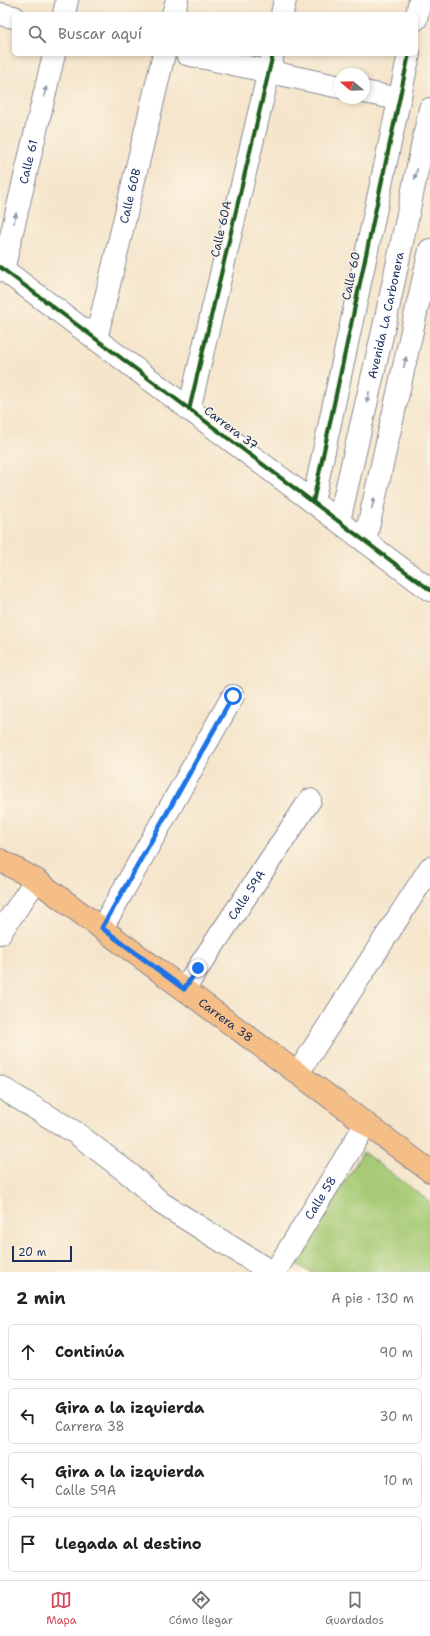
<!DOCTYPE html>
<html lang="es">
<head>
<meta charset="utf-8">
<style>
	:root { --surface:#fff; --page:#f2f2f2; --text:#202124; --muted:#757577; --line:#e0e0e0; --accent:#d1495b }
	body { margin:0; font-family:"Shantell Sans",sans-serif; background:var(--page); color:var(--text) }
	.compass { position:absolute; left:334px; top:68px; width:36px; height:36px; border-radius:50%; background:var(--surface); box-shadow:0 2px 6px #0003; rotate:289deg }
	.scale { position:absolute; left:12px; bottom:10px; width:60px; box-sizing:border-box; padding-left:4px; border:2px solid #1b2f5e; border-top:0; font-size:11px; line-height:14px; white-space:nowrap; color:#1b2f5e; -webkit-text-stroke:3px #fcf5e5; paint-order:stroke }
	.stop { position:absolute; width:12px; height:12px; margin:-9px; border:3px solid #1a73e8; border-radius:50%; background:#fff }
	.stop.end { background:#1a73e8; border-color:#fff; box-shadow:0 1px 4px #0008 }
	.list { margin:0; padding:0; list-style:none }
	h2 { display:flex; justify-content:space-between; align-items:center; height:52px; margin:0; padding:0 16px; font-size:17px }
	h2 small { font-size:13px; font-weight:400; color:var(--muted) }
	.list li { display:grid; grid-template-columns:26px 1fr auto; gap:12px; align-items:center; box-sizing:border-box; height:56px; margin:0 8px 8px; padding:0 8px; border:1px solid var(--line); border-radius:6px }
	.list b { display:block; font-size:15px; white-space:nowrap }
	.list p { margin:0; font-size:13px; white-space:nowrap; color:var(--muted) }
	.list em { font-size:13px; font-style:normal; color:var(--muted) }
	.icon { flex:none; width:22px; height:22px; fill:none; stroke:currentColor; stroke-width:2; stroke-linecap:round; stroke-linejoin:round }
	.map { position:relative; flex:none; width:430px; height:1272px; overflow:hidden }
	.search { position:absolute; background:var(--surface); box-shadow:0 2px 6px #0003; left:12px; right:12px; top:12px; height:44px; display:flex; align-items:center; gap:10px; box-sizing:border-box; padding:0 14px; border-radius:6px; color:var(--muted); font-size:15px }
	.sheet { height:308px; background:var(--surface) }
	nav { display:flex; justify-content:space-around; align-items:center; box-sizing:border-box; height:56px; border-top:1px solid var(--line); background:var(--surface); font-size:11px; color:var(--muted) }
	nav a { display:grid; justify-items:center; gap:2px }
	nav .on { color:var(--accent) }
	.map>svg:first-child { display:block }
	.green { fill:#a6ca74; stroke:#607c69 }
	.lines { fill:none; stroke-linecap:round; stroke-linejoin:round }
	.minor-casing { stroke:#888a94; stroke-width:24 }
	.major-casing { stroke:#888a94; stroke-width:24 }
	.minor { stroke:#fff; stroke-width:22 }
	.major { stroke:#f6be87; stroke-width:22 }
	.cycleway-casing { stroke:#fcf5e5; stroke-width:6 }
	.cycleway { stroke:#1b5e20; stroke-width:4 }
	.oneway { fill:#8d97ae }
	.route { stroke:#1a73e8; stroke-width:5 }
	.labels { text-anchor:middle; stroke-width:3; stroke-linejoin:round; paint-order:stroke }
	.street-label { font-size:12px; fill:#1b2f5e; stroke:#fcf5e5 }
</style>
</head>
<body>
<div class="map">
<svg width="430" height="1272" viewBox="0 0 430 1272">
	<rect width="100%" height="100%" fill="#fcf5e5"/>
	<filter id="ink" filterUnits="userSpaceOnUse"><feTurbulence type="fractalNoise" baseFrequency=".025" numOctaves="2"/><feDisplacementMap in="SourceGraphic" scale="8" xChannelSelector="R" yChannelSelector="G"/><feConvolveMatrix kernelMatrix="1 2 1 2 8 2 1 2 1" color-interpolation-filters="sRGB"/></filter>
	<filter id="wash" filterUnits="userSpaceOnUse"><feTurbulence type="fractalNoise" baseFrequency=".012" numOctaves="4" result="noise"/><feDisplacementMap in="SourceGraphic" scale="16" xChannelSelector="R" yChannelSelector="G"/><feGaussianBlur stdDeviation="0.9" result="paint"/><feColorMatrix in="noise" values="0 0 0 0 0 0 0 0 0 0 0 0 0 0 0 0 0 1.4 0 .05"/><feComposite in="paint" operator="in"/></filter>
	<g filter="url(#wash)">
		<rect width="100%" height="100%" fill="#f5e5cb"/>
		<polygon class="green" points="363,1152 430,1202 430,1272 310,1272 295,1263"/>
	</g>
	<g filter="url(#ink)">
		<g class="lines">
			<g class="minor-casing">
				<g id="minor">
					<polyline points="0,14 14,17"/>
					<polyline points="64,14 67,0"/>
					<polyline points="173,14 177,0"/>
					<polyline points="282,14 285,0"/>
					<polyline points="416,19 420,0"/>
					<polyline points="187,54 340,87"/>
					<polyline points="364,92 399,99"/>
					<polyline points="0,267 430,590"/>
					<path id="s1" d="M3,270L54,54"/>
					<path id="s2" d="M96,339L164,54"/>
					<polyline points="189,410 273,54"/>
					<polyline points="313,502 409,54"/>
					<path id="s3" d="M339,521L386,318L430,109"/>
					<polyline points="365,541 430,250"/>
					<polyline points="102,928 233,696"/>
					<polyline points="0,933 36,880"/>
					<path id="s4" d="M184,989L310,800"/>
					<polyline points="298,1073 430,868"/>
					<polyline points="0,1087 76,1133 132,1176 161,1203 271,1272"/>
					<path id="s5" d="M275,1272L366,1124"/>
				</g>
			</g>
			<g class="major-casing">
				<g id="major">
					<path id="s6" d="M0,860L36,880L430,1171"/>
				</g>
			</g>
			<use href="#minor" class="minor"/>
			<use href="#major" class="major"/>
			<g class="cycleway-casing">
				<g id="cycleway">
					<polyline points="0,267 430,590"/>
					<polyline points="189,410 273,54"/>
					<polyline points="313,502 409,54"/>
				</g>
			</g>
			<use href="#cycleway" class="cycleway"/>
		</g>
		<defs><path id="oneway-solid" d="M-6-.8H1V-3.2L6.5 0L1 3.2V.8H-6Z"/></defs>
		<g class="oneway">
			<use href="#oneway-solid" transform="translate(45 92) rotate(-77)"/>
			<use href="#oneway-solid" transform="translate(416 174) rotate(102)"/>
			<use href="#oneway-solid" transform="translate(15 218) rotate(-77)"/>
			<use href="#oneway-solid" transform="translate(405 362) rotate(-77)"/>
			<use href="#oneway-solid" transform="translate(368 397) rotate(103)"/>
			<use href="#oneway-solid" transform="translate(373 503) rotate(-77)"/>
		</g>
	</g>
	<g class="lines" filter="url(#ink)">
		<polyline class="route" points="198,968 184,989 102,928 233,696"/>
	</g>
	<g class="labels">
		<g class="street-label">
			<text dy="4" stroke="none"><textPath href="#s1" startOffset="111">Calle 61</textPath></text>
			<text dy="4" stroke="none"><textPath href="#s2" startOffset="147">Calle 60B</textPath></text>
			<text transform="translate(221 229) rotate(-77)" y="4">Calle 60A</text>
			<text transform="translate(351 276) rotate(-78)" y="4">Calle 60</text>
			<text dy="4" stroke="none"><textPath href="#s3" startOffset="211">Avenida La Carbonera</textPath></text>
			<text transform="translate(231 428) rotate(37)" y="4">Carrera 37</text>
			<text dy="4" stroke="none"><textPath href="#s4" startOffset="113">Calle 59A</textPath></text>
			<text dy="4" stroke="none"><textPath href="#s6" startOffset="277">Carrera 38</textPath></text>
			<text dy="4" stroke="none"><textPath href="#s5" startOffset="87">Calle 58</textPath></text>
		</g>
	</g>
</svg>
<svg class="compass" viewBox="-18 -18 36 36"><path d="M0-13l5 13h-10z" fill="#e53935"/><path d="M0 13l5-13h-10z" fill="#757577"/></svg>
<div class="scale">20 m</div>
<div class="stop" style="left:233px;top:696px"></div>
<div class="stop end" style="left:198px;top:968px"></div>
<div class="search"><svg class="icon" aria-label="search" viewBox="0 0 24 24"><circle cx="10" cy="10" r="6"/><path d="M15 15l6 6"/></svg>Buscar aquí</div>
</div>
<section class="sheet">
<h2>2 min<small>A pie · 130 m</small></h2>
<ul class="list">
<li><svg class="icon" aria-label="ahead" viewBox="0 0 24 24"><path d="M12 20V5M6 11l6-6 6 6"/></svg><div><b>Continúa</b></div><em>90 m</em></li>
<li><svg class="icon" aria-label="left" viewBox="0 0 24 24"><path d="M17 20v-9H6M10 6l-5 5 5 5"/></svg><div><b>Gira a la izquierda</b><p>Carrera 38</p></div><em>30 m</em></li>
<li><svg class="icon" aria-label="left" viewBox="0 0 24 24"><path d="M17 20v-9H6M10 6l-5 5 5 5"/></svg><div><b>Gira a la izquierda</b><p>Calle 59A</p></div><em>10 m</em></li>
<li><svg class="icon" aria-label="arrive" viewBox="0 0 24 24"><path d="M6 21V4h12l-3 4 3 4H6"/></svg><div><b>Llegada al destino</b></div></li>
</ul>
</section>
<nav>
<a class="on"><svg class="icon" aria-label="map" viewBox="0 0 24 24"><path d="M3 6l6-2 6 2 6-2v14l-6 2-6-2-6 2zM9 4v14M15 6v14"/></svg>Mapa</a>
<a><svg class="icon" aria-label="directions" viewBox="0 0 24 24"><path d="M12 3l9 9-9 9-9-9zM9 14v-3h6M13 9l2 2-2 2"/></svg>Cómo llegar</a>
<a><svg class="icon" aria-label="saved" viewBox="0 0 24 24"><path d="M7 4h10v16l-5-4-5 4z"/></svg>Guardados</a>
</nav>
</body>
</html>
